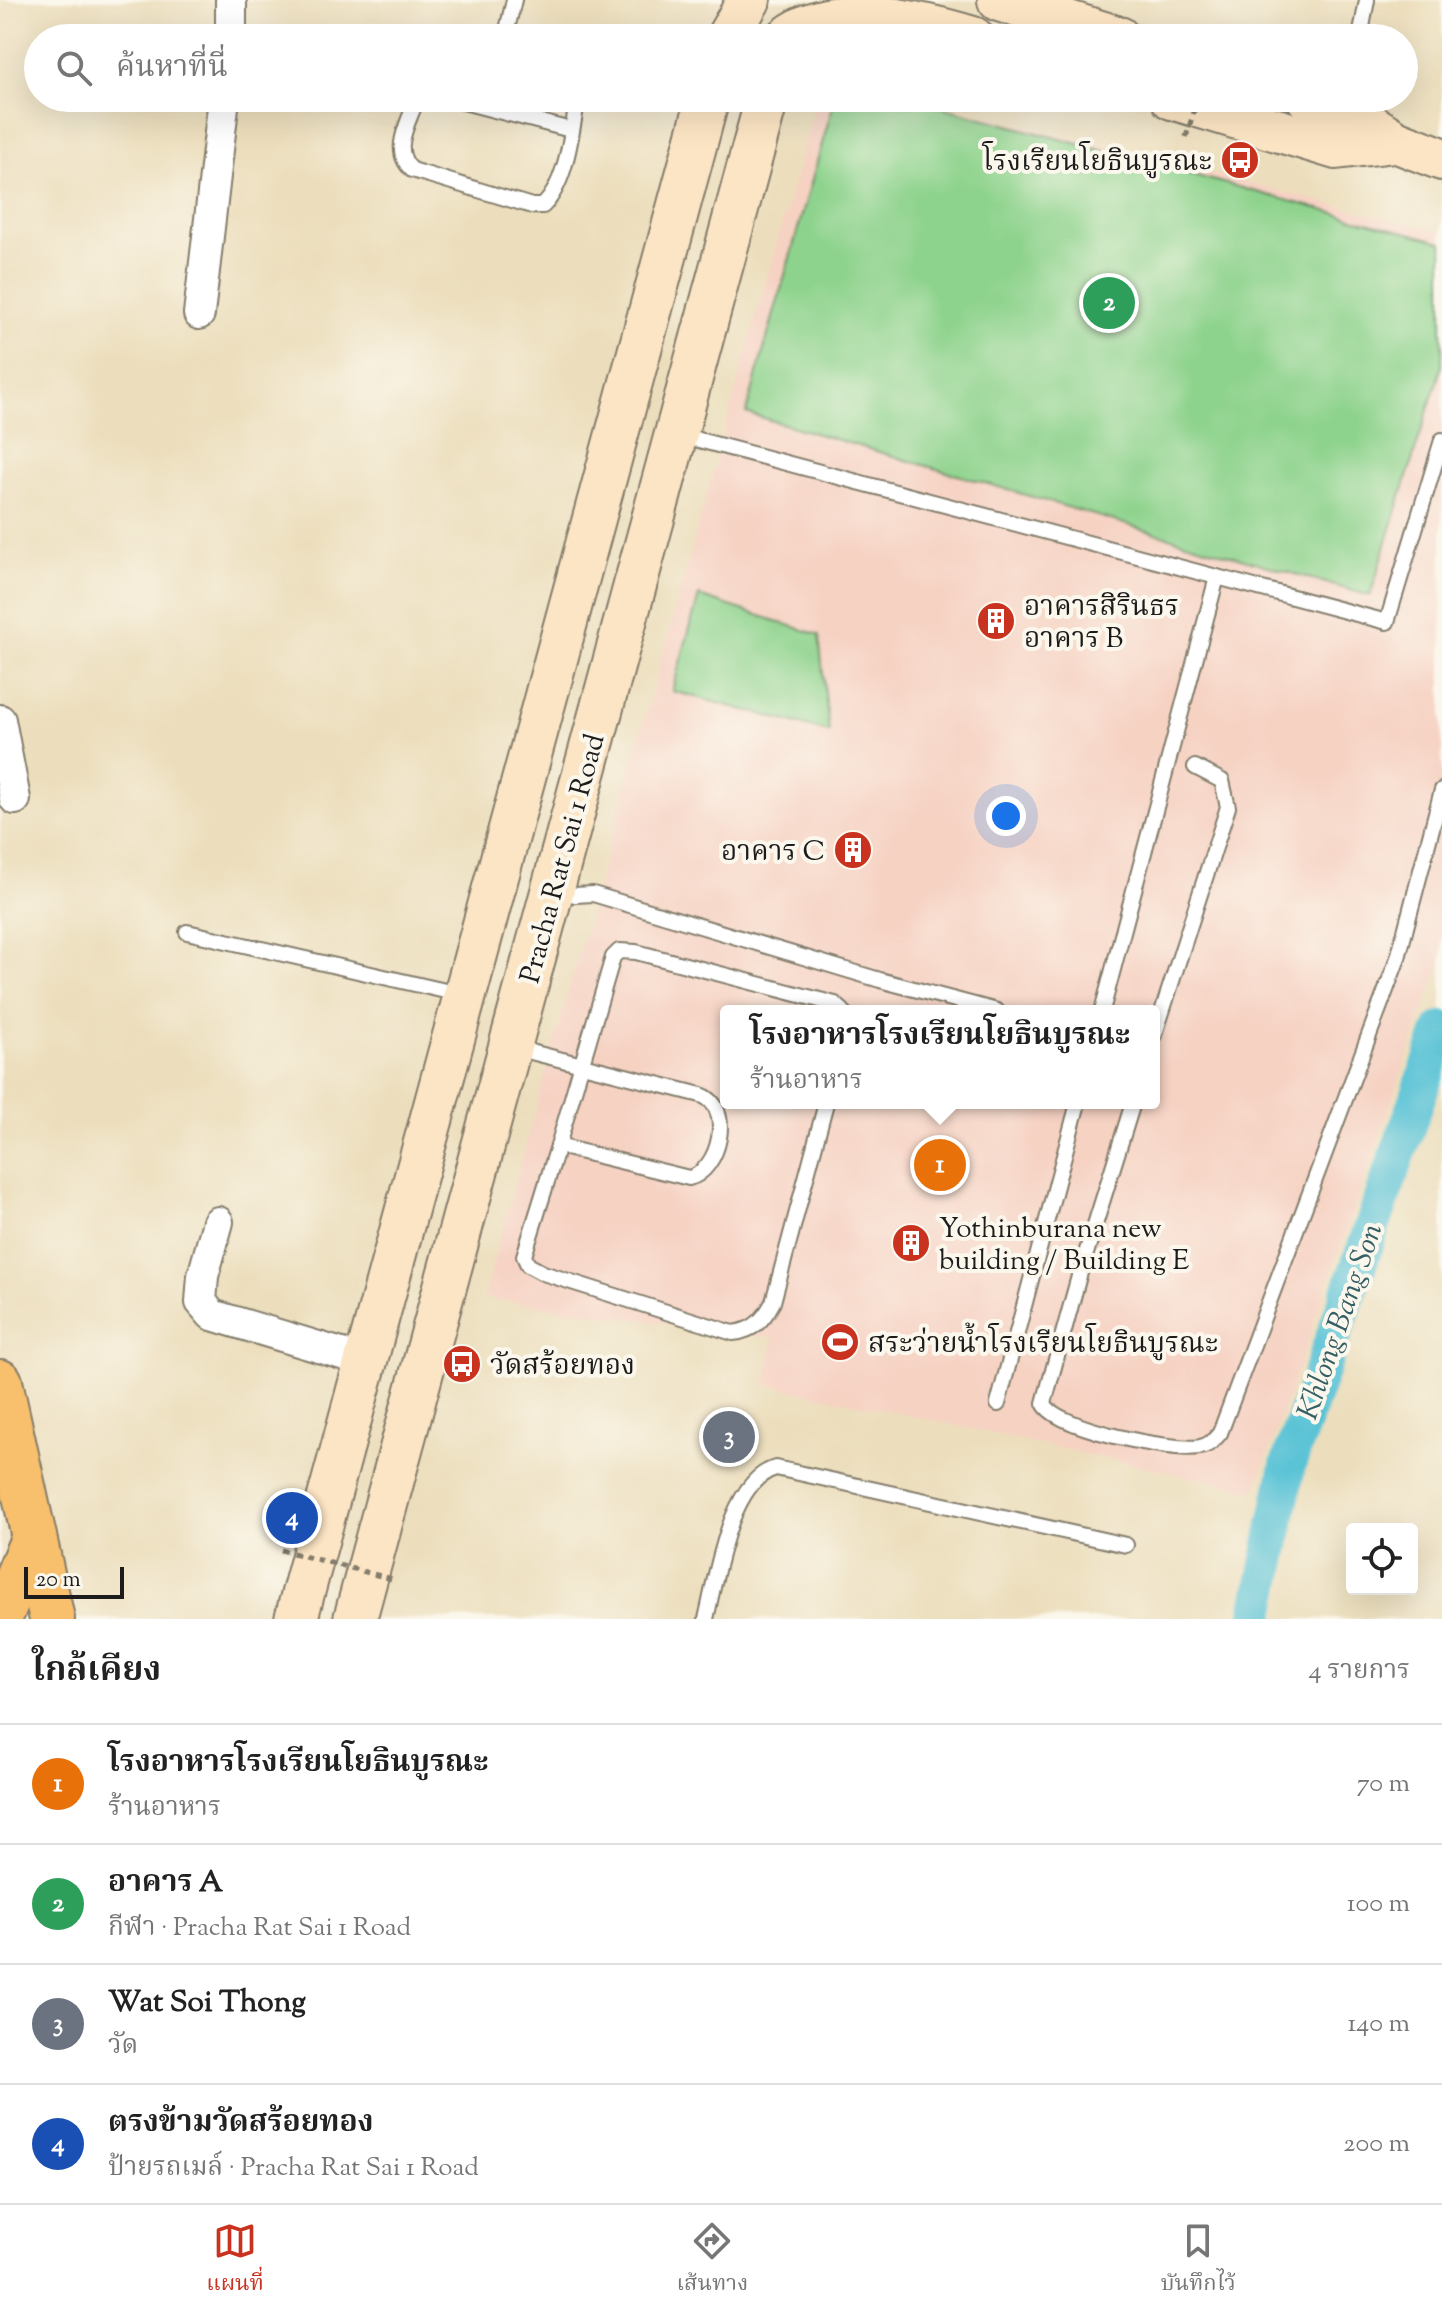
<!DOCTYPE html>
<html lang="th">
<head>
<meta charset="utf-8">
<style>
	:root { --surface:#fff; --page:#f2f2f2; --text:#222; --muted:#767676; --line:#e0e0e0; --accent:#c8321e }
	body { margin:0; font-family:"Sorts Mill Goudy","Noto Serif Thai",serif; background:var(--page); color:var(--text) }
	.controls { position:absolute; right:24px; bottom:24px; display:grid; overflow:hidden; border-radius:8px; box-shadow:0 8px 32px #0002 }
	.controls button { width:72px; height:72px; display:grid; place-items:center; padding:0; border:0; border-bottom:2px solid var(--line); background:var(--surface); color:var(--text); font:40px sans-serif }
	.scale { position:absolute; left:24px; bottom:20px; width:100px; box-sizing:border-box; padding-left:8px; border:4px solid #1c1c1c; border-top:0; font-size:22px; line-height:28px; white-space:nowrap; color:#1c1c1c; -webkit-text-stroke:6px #fbf7ec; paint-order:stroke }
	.you { position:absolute; left:1006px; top:816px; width:28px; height:28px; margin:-20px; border:6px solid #fff; border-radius:50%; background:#1a73e8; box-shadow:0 0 0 12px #1a73e833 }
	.badge { display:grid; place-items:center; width:52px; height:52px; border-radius:50%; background:var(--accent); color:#fff; font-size:26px; font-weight:700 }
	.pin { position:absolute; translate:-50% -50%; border:4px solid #fff; box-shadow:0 2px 8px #0006 }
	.popup { position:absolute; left:720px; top:1005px; width:440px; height:104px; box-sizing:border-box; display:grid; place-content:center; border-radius:8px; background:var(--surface); filter:drop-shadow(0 2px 6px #0005); font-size:26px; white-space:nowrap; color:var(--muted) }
	.popup b { font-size:30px; color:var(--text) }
	.popup::after { content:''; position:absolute; left:50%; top:100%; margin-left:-16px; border:16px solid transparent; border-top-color:var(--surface) }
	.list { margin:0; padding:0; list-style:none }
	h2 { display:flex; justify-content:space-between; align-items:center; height:104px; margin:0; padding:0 32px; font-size:34px }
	h2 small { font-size:26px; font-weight:400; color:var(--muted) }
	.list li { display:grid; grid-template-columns:52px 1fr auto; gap:24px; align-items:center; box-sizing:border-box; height:120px; padding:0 32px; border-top:2px solid var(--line) }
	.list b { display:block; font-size:30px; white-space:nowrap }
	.list p { margin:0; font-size:26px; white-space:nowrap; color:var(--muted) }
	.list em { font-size:26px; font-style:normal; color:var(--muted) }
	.icon { flex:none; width:44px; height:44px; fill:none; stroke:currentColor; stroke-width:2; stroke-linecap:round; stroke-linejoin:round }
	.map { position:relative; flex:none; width:1442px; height:1619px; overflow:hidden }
	.search { position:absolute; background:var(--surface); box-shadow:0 8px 32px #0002; left:24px; right:24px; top:24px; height:88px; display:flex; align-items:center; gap:20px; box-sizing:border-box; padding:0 28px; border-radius:44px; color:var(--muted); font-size:30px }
	.sheet { height:584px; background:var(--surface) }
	nav { display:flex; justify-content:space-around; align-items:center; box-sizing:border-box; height:112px; border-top:2px solid var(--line); background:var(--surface); font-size:22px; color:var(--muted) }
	nav a { display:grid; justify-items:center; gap:4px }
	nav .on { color:var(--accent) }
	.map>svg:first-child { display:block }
	.built { fill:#f6d2c3; fill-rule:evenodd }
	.green { fill:#8ed38d; stroke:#557854; stroke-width:2 }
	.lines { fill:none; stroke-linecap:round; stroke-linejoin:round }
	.canal { stroke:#5ac3d6; stroke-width:36 }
	.lane-casing { stroke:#847d6c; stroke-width:18 }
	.street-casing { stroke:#847d6c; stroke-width:34 }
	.secondary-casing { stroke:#847d6c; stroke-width:46 }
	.highway-casing { stroke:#847d6c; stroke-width:48 }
	.path { stroke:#847d6c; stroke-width:5; stroke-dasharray:6 6; stroke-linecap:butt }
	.lane { stroke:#fff; stroke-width:14 }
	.street { stroke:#fff; stroke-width:30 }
	.secondary { stroke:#fce5c4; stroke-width:42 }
	.highway { stroke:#f8bf6c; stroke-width:44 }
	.path-bridge { stroke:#847d6c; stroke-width:5; stroke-dasharray:6 6; stroke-linecap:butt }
	.labels { text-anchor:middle; stroke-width:8; stroke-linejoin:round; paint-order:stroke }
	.poi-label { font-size:28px; fill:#1c1c1c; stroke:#fbf7ec; text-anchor:start }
	.street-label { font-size:28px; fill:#1c1c1c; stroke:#fbf7ec }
	.water-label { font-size:30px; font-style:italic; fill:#355f66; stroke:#fbf7ec }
</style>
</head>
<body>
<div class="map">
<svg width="1442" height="1619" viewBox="0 0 1442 1619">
	<rect width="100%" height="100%" fill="#fbf7ec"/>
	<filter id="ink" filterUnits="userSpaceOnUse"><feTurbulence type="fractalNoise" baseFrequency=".0125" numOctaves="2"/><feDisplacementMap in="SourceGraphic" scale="16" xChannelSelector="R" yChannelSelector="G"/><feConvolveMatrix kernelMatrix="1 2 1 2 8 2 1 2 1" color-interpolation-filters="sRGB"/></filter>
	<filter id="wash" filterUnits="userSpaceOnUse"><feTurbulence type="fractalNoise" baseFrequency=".006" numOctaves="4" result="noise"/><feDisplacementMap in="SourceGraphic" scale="32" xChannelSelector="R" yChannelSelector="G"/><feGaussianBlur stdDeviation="1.8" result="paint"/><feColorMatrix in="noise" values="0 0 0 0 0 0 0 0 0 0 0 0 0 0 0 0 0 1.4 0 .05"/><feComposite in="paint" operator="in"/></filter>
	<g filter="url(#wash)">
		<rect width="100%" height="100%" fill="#ecdebc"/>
		<path class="built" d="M817,98H912L1442,232V959L1255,1491L765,1384L774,1338L483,1298ZM726,1011H1154V1103H726Z"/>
		<g class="green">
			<polygon points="835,98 908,98 1442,242 1442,365 1370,596 746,413"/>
			<polygon points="699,596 819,635 829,732 672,691"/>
		</g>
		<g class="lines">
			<polyline class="canal" points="1257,1619 1288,1465 1442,1029"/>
		</g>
	</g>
	<g filter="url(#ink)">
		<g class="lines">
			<g class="lane-casing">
				<g id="lane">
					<polyline points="505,38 514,0"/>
					<polyline points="1360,38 1367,0"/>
					<path d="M417,98C409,123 390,150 412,170L532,206H543C568,181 571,131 578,98"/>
					<polyline points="448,98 571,130"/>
					<polyline points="680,435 1387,622 1442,440"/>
					<polyline points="557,890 575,895 593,894 880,980 997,1011"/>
					<polyline points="187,932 463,995"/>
					<polyline points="1102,1011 1217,577"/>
					<polyline points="1154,1037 1228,807 1222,781 1195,767"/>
					<path d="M515,1048L701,1095C734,1106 720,1171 689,1178L558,1146L613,957L619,951L636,952L835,1004L843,1011"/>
					<path d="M1133,1103L1079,1276L1044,1403C1053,1428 1174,1452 1200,1447C1210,1445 1214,1440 1220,1433L1398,958L1442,790"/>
					<path d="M558,1146L524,1256L528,1265L543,1273L733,1333C754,1331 764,1319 773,1302L826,1103"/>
					<polyline points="998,1404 1078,1103"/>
					<path d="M706,1619C716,1578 730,1479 776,1468L1126,1545"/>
				</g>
			</g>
			<g class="street-casing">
				<g id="street">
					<polyline points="231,38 231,0"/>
					<polyline points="199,314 224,98"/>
					<polyline points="0,720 15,799"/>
					<polyline points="218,1222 203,1276 201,1302 212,1315 365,1361"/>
				</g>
			</g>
			<g class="secondary-casing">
				<g id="secondary">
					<polyline points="999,0 1119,38"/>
					<polyline points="727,38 749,0"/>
					<path d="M787,38C833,0 916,21 973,38"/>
					<polyline points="1172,98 1336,148 1395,141"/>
					<polyline points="1308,98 1350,112 1395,141 1442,159"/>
					<polyline points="296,1619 708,98"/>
					<polyline points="355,1619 767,98"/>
				</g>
			</g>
			<g class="highway-casing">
				<g id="highway">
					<polyline points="0,1382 52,1619"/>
					<polyline points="0,1617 34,1537"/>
				</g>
			</g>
			<polyline class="path" points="1180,28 1212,38"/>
			<use href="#lane" class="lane"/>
			<use href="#street" class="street"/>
			<use href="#secondary" class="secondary"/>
			<use href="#highway" class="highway"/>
			<g class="path-bridge">
				<polyline points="1186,137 1198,98"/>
				<polyline points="281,1550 396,1580"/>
			</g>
		</g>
	</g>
	<defs>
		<g id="bus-disc" transform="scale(2)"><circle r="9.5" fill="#c8321e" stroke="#fbf7ec"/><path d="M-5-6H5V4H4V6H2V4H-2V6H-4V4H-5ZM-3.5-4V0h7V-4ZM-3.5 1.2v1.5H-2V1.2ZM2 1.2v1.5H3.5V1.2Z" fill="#fff"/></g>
		<g id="building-disc" transform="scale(2)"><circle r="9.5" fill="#c8321e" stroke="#fbf7ec"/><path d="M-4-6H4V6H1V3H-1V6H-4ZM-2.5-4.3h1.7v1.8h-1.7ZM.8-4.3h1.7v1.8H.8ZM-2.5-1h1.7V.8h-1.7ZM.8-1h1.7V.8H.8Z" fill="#fff"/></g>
		<g id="stadium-disc" transform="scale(2)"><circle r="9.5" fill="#c8321e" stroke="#fbf7ec"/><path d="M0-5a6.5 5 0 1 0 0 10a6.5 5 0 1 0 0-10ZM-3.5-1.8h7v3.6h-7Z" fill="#fff"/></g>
	</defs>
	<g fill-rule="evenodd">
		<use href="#bus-disc" x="1240" y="160"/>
		<use href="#building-disc" x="996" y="621"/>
		<use href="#building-disc" x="853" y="850"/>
		<use href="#building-disc" x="911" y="1243"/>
		<use href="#stadium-disc" x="840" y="1342"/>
		<use href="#bus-disc" x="462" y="1364"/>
	</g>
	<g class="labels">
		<g class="poi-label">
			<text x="1212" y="170" text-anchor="end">โรงเรียนโยธินบูรณะ</text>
			<text x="1024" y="615">อาคารสิรินธร<tspan x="1024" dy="32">อาคาร B</tspan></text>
			<text x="825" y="860" text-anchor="end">อาคาร C</text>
			<text x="939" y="1237">Yothinburana new<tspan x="939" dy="32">building / Building E</tspan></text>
			<text x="868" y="1352">สระว่ายนํ้าโรงเรียนโยธินบูรณะ</text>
			<text x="490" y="1374">วัดสร้อยทอง</text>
		</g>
		<g class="street-label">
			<text transform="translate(561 858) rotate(-75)" y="10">Pracha Rat Sai 1 Road</text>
		</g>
		<g class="water-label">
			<text transform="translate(1339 1321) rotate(-71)" y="10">Khlong Bang Son</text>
		</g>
	</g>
</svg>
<div class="controls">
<button><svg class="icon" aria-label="locate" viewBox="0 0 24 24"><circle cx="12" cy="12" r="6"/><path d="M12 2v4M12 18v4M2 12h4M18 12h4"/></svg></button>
</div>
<div class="scale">20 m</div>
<div class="you"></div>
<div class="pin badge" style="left:940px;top:1165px;background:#e8710a">1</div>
<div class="popup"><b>โรงอาหารโรงเรียนโยธินบูรณะ</b>ร้านอาหาร</div>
<div class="pin badge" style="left:1109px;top:303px;background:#2e9e5b">2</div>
<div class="pin badge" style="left:729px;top:1437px;background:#6b7280">3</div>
<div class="pin badge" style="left:292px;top:1518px;background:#1a4fb4">4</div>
<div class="search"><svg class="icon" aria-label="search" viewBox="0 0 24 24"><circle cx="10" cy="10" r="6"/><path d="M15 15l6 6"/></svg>ค้นหาที่นี่</div>
</div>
<section class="sheet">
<h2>ใกล้เคียง<small>4 รายการ</small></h2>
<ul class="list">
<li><span class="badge" style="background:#e8710a">1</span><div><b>โรงอาหารโรงเรียนโยธินบูรณะ</b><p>ร้านอาหาร</p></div><em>70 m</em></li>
<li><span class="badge" style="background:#2e9e5b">2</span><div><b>อาคาร A</b><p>กีฬา · Pracha Rat Sai 1 Road</p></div><em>100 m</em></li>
<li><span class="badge" style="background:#6b7280">3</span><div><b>Wat Soi Thong</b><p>วัด</p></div><em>140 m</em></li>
<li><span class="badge" style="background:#1a4fb4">4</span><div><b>ตรงข้ามวัดสร้อยทอง</b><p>ป้ายรถเมล์ · Pracha Rat Sai 1 Road</p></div><em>200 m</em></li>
</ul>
</section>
<nav>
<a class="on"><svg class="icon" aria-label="map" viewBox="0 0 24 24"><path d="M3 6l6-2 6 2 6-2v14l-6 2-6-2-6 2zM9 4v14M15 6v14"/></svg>แผนที่</a>
<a><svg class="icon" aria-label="directions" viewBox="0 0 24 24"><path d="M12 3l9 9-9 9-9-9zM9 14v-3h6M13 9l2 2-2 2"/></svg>เส้นทาง</a>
<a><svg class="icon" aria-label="saved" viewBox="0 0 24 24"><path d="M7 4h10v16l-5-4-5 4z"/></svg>บันทึกไว้</a>
</nav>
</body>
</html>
